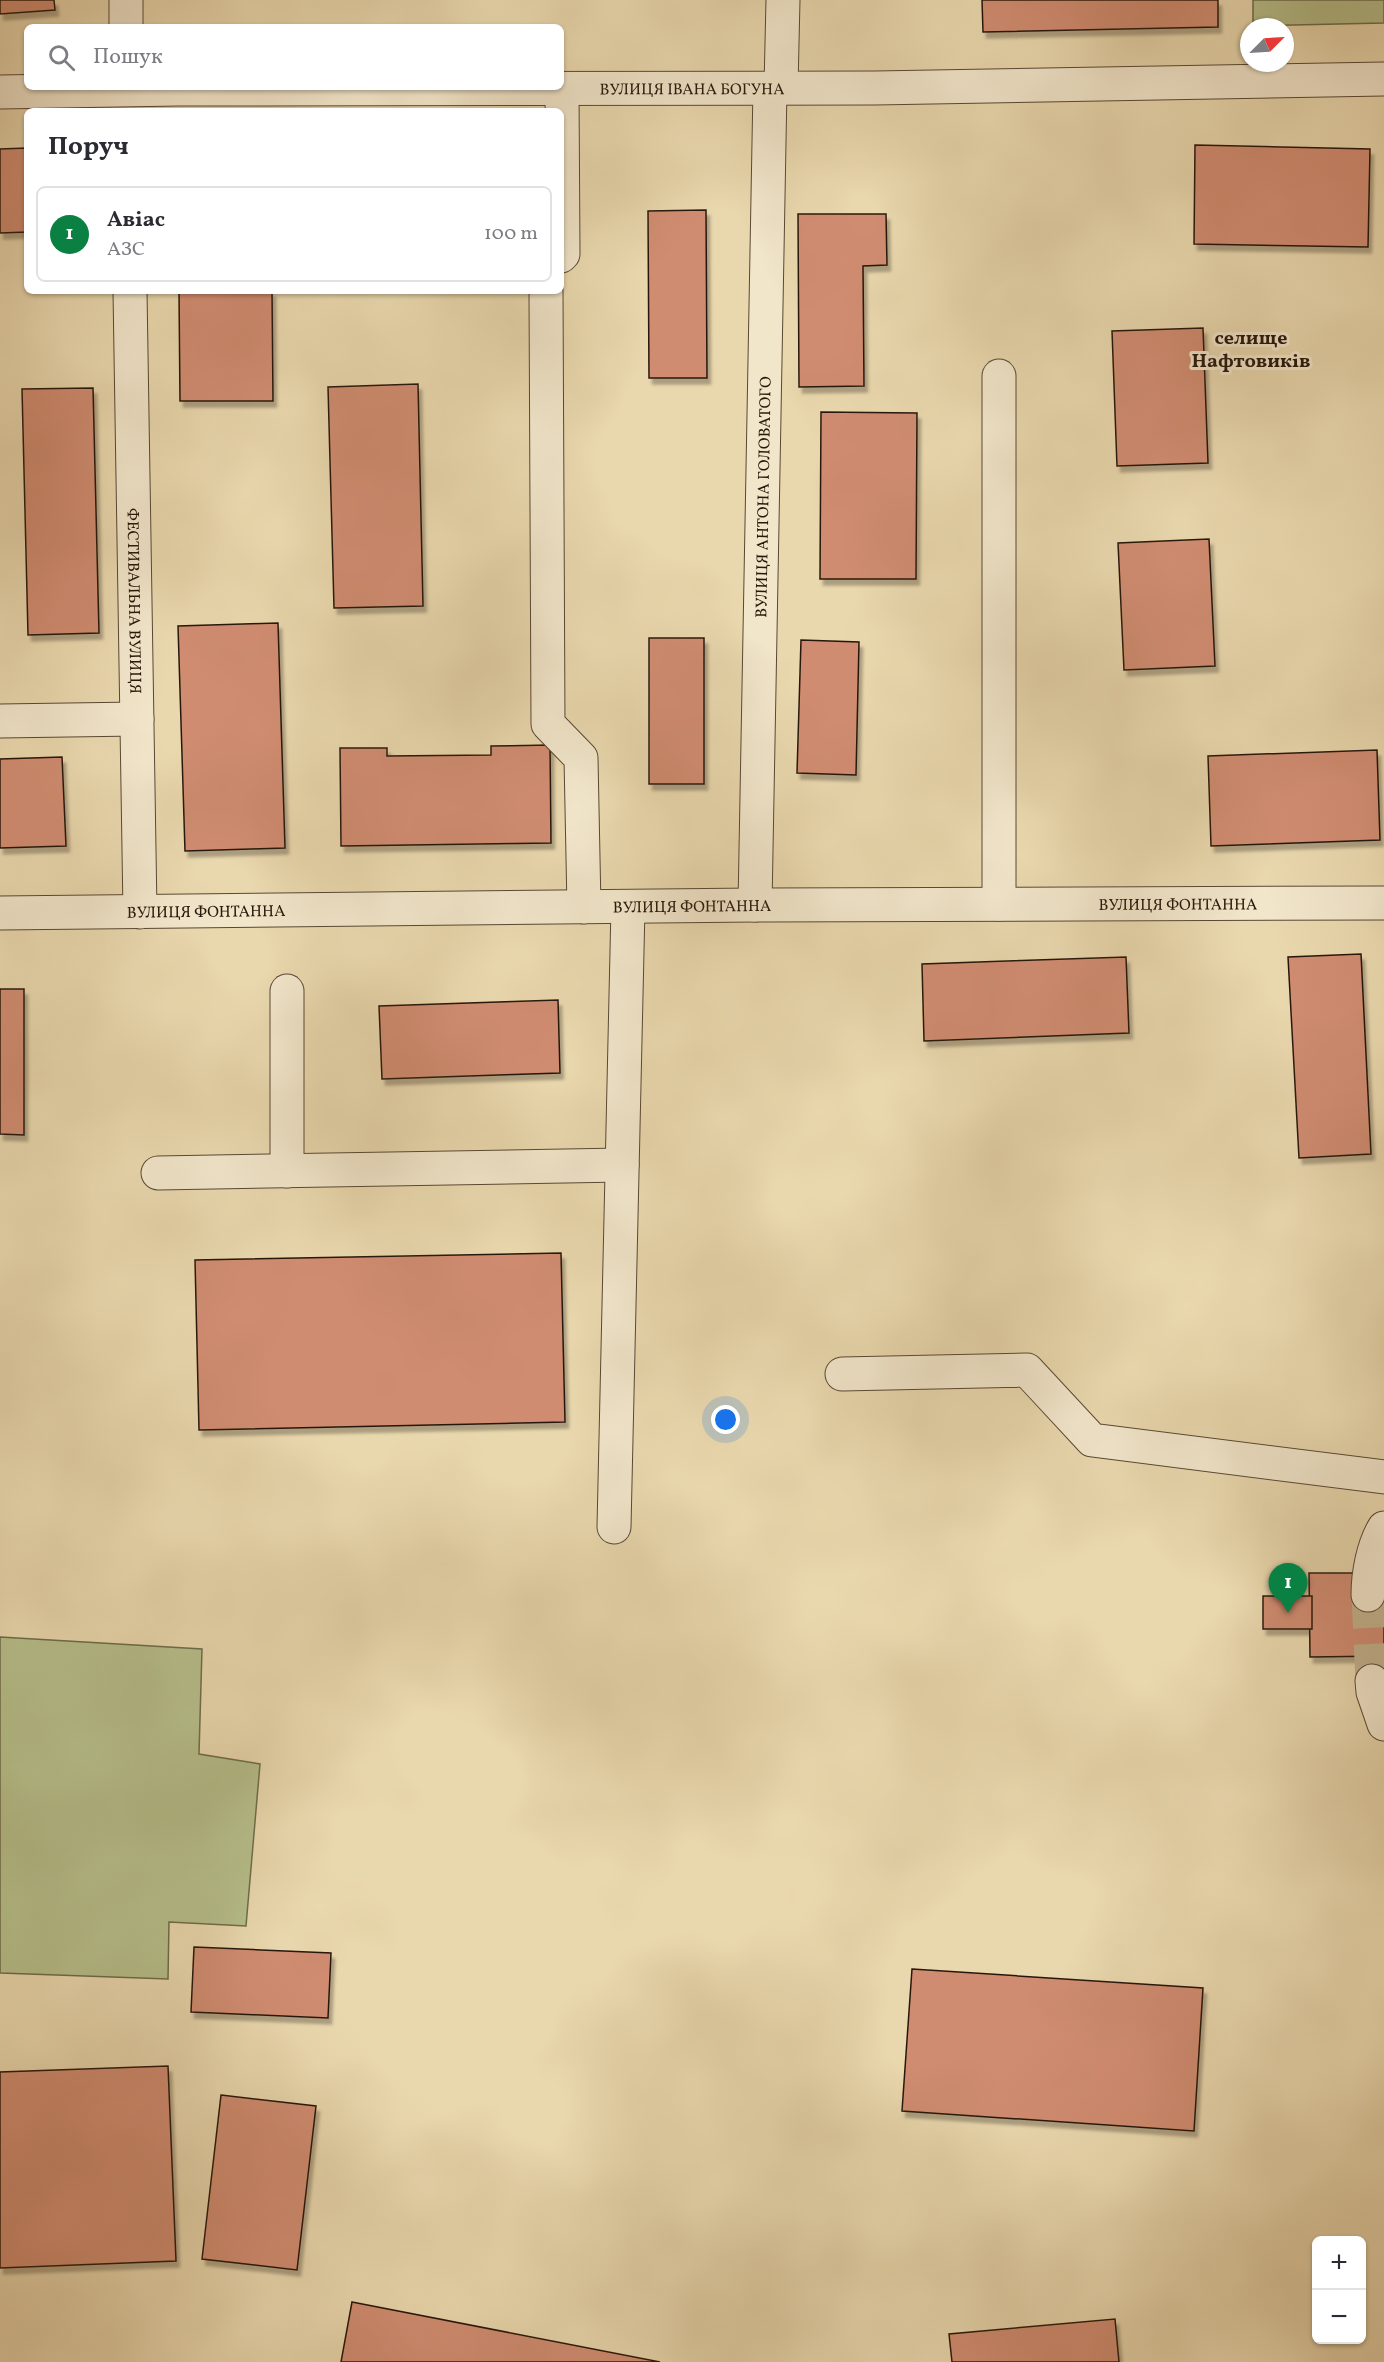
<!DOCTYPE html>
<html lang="uk">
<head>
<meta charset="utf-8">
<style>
	:root { --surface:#fff; --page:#f2f2f3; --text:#2b2b33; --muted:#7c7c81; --line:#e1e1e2; --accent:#0b8043 }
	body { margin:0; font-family:Vollkorn,serif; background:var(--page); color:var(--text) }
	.controls { position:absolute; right:18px; bottom:18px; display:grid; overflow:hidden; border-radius:9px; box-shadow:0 2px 4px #0004 }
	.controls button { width:54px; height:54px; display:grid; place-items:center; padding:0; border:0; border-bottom:2px solid var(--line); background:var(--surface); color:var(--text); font:30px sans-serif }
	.compass { position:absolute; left:1240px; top:18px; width:54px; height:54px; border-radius:50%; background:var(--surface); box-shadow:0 2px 4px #0004; rotate:66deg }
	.you { position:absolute; left:726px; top:1420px; width:21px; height:21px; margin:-15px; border:4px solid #fff; border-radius:50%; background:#1a73e8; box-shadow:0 0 0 9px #1a73e833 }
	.badge { display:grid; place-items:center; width:39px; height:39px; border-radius:50%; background:var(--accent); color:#fff; font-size:20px; font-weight:700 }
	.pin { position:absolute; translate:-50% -50px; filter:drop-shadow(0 2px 3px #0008) }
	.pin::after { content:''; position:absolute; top:32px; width:21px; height:18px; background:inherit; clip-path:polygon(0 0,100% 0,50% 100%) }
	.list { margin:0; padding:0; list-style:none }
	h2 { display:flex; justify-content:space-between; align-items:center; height:78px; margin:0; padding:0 24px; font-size:26px }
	h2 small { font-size:20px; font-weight:400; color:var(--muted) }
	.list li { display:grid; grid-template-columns:39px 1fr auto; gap:18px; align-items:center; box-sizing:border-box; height:96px; margin:0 12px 12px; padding:0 12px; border:2px solid var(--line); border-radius:9px }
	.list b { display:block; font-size:22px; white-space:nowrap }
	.list p { margin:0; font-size:20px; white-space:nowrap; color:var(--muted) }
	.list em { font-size:20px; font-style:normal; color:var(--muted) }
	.icon { flex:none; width:33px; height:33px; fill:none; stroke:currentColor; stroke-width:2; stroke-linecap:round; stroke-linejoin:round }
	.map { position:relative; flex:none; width:1384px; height:2362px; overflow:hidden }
	.search { position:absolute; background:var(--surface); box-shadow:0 2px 4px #0004; left:24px; top:24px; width:540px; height:66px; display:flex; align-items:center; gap:15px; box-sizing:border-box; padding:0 21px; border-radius:9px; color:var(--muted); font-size:22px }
	.panel { position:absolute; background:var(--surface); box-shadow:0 2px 4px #0004; left:24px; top:108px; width:540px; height:186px; border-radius:9px }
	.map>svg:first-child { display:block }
	.green { fill:#b5be8a; stroke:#6e6b4a; stroke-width:1.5 }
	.building { fill:#d08c71; stroke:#28180b; stroke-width:1.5; filter:url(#shadow) }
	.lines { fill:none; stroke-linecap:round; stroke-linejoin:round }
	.minor-tunnel { stroke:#c2b18d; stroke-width:33; stroke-dasharray:33 16; stroke-linecap:butt }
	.minor-casing { stroke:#584834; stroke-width:35 }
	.minor { stroke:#f1e5ca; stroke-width:33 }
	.labels { text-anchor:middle; stroke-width:6; stroke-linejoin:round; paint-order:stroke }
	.street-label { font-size:16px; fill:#28180b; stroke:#f1e5ca }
	.quarter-label { font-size:20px; font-weight:bold; fill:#28180b; stroke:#f1e5ca }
</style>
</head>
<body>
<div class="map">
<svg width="1384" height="2362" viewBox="0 0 1384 2362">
	<defs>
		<filter id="shadow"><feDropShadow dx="3.5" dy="6" stdDeviation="1.5" flood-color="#0004"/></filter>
	</defs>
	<rect width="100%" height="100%" fill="#e9d7ad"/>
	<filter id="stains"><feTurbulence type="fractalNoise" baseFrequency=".00333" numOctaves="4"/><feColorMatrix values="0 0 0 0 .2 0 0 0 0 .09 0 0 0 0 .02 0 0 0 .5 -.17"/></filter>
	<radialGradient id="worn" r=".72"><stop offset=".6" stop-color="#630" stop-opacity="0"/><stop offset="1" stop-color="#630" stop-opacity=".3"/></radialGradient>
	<g class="green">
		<polygon points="1253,0 1384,0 1384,23 1253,26"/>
		<polygon points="0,1637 202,1649 199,1754 260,1764 246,1926 169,1922 168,1979 0,1973"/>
	</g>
	<g class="building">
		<polygon points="0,0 54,0 55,10 0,14"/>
		<polygon points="982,0 1218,0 1218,27 983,32"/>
		<polygon points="1195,145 1370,149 1368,247 1194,244"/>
		<polygon points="27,148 27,232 0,233 0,149"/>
		<polygon points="706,210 707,378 649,378 648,211"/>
		<polygon points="798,214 886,214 887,265 863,266 864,386 799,387"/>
		<polygon points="179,291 272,291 273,401 180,401"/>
		<polygon points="1203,328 1208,463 1117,466 1112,331"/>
		<polygon points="418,384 423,606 334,608 328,387"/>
		<polygon points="93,388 99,633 28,635 22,389"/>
		<polygon points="821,412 917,413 916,579 820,579"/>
		<polygon points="1209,539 1215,666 1124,670 1118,543"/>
		<polygon points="278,623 285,848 185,851 178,626"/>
		<rect x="649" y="638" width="55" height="146"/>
		<polygon points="801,640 859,642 856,775 797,773"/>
		<polygon points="550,745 551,843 341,846 340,748 387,748 387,756 491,755 491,746"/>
		<polygon points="1377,750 1380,840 1211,846 1208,756"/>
		<polygon points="62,757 66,846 0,848 0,759"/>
		<polygon points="1361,954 1371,1154 1299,1158 1288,957"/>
		<polygon points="1126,957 1129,1033 924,1041 922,964"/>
		<polygon points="0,989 24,989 24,1135 0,1134"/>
		<polygon points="558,1000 560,1073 382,1079 379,1006"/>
		<polygon points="561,1253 565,1422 199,1430 195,1260"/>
		<polygon points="1309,1573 1384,1573 1384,1656 1310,1657"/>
		<rect x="1263" y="1596" width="49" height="33"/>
		<polygon points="194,1947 331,1953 328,2018 191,2012"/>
		<polygon points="912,1969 1203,1988 1194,2131 902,2111"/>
		<polygon points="168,2066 176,2261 0,2268 0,2072"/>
		<polygon points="221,2095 316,2106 297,2270 202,2259"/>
		<polygon points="352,2302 660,2362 341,2362"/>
		<polygon points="1115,2319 1119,2362 952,2362 949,2334"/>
	</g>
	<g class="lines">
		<polyline class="minor-tunnel" points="1368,1595 1372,1681"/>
		<g class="minor-casing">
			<g id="minor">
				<polyline points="126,0 126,27"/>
				<polyline points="781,87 783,0"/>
				<path id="s1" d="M0,92L179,89L875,88L1384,79"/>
				<polyline points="561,256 563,254 562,89"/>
				<path id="s2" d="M130,291L140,912"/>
				<polyline points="546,291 548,724 581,758 584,907"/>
				<polyline points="999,376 999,904"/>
				<polyline points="0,721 137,719"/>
				<path id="s3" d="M755,905L770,88"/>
				<path id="s4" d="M0,913L755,905L1384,903"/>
				<polyline points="287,1171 287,991"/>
				<polyline points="158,1173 622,1165"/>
				<polyline points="842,1374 1027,1370 1092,1440 1384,1477"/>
				<polyline points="614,1527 628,907"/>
				<path d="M1368,1595C1368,1574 1373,1546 1384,1528"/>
				<polyline points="1372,1681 1373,1692 1384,1724"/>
			</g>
		</g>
		<use href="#minor" class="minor"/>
	</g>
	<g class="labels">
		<g class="street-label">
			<text dy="6" stroke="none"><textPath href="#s1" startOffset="692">ВУЛИЦЯ ІВАНА БОГУНА</textPath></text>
			<text dy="6" stroke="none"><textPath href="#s3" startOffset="408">ВУЛИЦЯ АНТОНА ГОЛОВАТОГО</textPath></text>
			<text dy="6" stroke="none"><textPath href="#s2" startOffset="310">ФЕСТИВАЛЬНА ВУЛИЦЯ</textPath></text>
			<text dy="6" stroke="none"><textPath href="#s4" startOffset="1178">ВУЛИЦЯ ФОНТАННА</textPath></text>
			<text dy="6" stroke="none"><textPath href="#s4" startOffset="692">ВУЛИЦЯ ФОНТАННА</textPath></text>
			<text dy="6" stroke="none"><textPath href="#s4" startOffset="206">ВУЛИЦЯ ФОНТАННА</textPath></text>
		</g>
		<g class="quarter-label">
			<text x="1251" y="344">селище<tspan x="1251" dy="23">Нафтовиків</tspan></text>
		</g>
	</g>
	<rect width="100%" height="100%" filter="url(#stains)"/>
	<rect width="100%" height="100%" fill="url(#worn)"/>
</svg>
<div class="controls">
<button>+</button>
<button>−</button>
</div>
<svg class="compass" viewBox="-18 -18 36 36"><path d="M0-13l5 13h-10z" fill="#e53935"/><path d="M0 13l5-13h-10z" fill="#7c7c81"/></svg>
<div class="you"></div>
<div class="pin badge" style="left:1288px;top:1613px">1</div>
<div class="search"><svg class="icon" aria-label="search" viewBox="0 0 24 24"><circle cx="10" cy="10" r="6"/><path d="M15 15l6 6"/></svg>Пошук</div>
<section class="panel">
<h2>Поруч<small></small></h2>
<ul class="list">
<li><span class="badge">1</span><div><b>Авіас</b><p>АЗС</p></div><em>100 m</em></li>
</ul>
</section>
</div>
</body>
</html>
